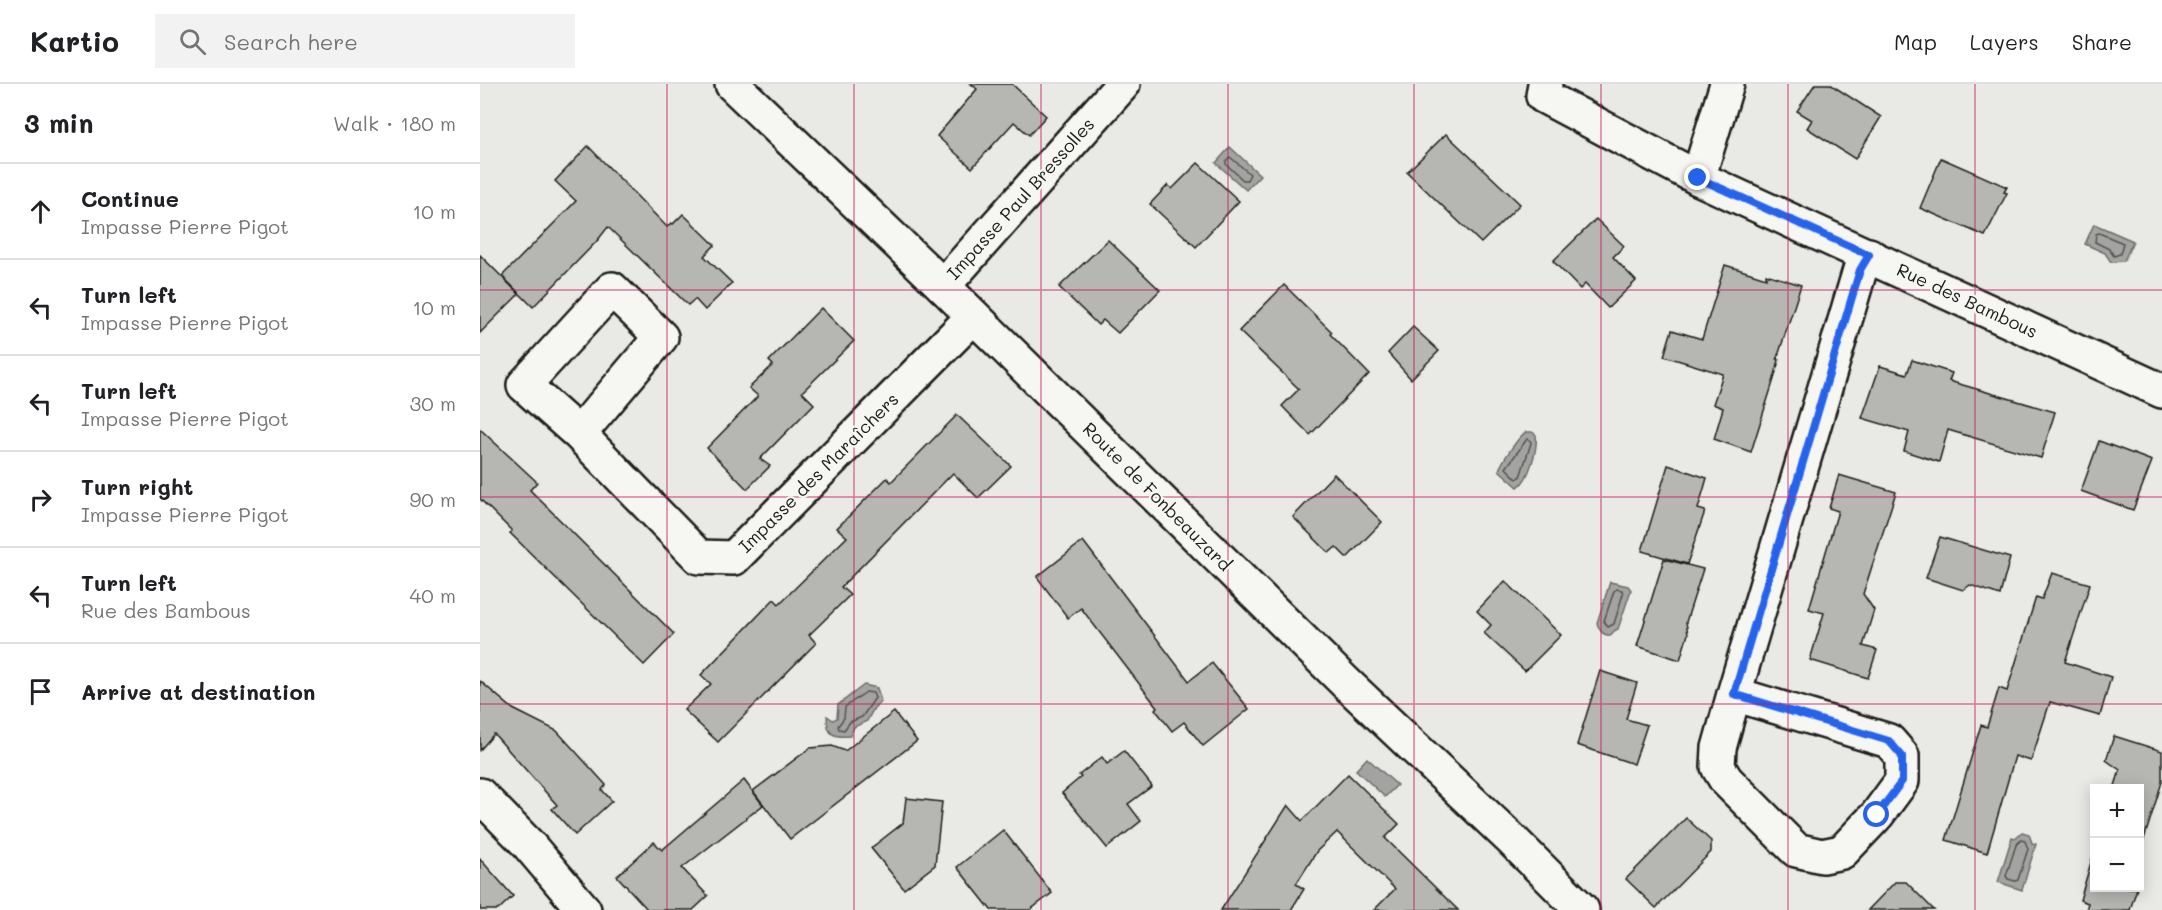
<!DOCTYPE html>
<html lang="en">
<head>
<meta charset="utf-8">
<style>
	:root { --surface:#fff; --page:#f2f2f2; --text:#202124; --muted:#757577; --line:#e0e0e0 }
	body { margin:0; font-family:Mali,sans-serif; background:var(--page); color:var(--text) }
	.controls { position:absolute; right:18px; bottom:18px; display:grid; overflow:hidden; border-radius:0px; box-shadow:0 3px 15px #0003 }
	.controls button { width:54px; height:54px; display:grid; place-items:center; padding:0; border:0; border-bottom:2px solid var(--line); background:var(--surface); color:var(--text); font:30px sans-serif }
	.stop { position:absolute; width:18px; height:18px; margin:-14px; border:4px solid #2563eb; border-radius:50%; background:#fff }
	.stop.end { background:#2563eb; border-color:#fff; box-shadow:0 2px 6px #0008 }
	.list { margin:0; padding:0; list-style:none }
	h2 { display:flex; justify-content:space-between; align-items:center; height:78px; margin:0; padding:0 24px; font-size:26px }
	h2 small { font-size:20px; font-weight:400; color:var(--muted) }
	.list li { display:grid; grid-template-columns:39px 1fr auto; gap:18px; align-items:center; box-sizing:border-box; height:96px; padding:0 24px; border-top:2px solid var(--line) }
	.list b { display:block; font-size:22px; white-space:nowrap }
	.list p { margin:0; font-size:20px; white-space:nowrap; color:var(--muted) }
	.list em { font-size:20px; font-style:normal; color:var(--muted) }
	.icon { flex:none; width:33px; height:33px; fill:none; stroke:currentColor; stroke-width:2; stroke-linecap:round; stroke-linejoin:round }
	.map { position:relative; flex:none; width:1682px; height:826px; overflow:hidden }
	header { display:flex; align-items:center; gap:36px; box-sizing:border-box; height:84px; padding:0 30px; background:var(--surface); border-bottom:2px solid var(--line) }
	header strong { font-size:28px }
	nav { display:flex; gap:33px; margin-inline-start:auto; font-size:21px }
	.search { width:420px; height:54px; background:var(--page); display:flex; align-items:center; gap:15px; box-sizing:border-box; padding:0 21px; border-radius:0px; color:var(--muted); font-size:22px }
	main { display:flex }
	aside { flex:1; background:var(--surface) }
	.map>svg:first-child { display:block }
	.water { fill:#a3a3a1; stroke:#6d6d6c; stroke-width:1.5 }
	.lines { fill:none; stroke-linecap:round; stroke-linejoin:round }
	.shore { stroke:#525251; stroke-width:1.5 }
	.building { fill:#b6b6b3; stroke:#1c1c1c; stroke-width:1.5 }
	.minor-casing { stroke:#1c1c1c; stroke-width:38 }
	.tertiary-casing { stroke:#1c1c1c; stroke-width:38 }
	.minor { stroke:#f6f6f2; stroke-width:33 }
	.tertiary { stroke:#f6f6f2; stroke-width:33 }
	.route { stroke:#2563eb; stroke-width:8 }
	.grid { fill:none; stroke:#c2185b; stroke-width:1.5; stroke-opacity:0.55 }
	.labels { text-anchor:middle; stroke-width:4.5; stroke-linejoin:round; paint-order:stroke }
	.street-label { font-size:18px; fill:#1c1c1c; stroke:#f6f6f2 }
</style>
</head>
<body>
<header>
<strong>Kartio</strong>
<div class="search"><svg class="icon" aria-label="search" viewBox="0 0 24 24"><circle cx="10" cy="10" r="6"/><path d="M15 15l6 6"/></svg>Search here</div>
<nav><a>Map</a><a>Layers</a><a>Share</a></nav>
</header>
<main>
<aside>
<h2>3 min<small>Walk · 180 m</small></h2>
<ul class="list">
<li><svg class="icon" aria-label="ahead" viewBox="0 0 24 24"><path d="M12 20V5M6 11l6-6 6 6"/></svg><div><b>Continue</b><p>Impasse Pierre Pigot</p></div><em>10 m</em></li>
<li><svg class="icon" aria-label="left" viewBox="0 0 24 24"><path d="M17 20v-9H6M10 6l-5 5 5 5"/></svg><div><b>Turn left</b><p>Impasse Pierre Pigot</p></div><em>10 m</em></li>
<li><svg class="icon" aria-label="left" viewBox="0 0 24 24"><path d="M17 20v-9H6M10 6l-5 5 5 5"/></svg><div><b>Turn left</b><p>Impasse Pierre Pigot</p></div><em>30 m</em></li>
<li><svg class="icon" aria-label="right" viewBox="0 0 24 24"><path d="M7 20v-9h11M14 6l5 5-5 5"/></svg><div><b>Turn right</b><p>Impasse Pierre Pigot</p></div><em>90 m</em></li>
<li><svg class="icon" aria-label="left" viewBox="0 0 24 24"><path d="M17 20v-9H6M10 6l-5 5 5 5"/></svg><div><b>Turn left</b><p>Rue des Bambous</p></div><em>40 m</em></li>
<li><svg class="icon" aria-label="arrive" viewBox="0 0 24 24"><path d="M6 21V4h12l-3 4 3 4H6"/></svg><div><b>Arrive at destination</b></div></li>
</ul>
</aside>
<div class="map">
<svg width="1682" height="826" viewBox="0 0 1682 826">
	<rect width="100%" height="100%" fill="#e9e9e5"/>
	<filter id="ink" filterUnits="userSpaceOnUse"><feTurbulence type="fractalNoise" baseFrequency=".0167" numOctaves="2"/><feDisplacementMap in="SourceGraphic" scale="12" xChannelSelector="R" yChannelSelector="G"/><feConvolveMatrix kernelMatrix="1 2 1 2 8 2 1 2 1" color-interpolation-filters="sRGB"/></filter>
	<g filter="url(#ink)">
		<g class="water">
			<polygon points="750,63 780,91 766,106 736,79"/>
			<polygon points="1614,140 1653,157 1644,177 1631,178 1625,169 1605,160"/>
			<path d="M1046,348H1052L1056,351C1058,364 1049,396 1038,403L1019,386C1022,377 1039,352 1046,348Z"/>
			<path d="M1130,498L1148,502L1151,506L1138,545L1134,547L1131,551C1122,552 1119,545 1117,539Z"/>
			<path d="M384,601L397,604L401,617L394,624L387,637L374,643L370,652C351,654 347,649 347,632L353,636L357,634L358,621Z"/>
			<polygon points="887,674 917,701 905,713 876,686"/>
			<polygon points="1542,748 1549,750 1552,759 1556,760 1542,806 1518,798 1532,753 1535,754"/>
		</g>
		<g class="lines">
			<g class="shore">
				<polygon points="750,73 770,90 767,96 763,96 746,80 746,77"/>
				<polygon points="1619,149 1643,159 1640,170 1634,172 1629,165 1615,158 1616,150"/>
				<polygon points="1047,355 1050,356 1051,359 1040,393 1037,395 1026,384"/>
				<polygon points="1137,505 1142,506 1143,510 1134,540 1128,543 1124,537 1134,507"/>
				<polygon points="386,608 393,609 395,614 382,633 370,638 364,646 359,645 358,642 364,634 365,623"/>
				<polygon points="1541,756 1545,757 1548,765 1538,796 1535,797 1528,795 1526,792 1536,761"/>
			</g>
		</g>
		<g class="building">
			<polygon points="491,0 532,0 566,32 549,51 534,38 492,84 457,52 497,5"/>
			<polygon points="1335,0 1350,0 1401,33 1375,75 1327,44 1332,36 1317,27"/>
			<polygon points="966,50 1040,120 1001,159 927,88"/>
			<polygon points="108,62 187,143 191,139 193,140 203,130 235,161 224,172 252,199 225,226 215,215 208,221 128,143 117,157 53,223 22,192 96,117 75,97"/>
			<polygon points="1461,74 1527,103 1524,108 1527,109 1505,152 1440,124"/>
			<polygon points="718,79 759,117 716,163 670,120 688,101 692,105"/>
			<polygon points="1116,135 1144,162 1133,173 1156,197 1128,224 1105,200 1100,205 1073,177"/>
			<polygon points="628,156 680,206 638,249 623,236 618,241 579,203"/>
			<polygon points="0,171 39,210 0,249"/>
			<polygon points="1245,181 1286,194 1286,190 1321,201 1297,275 1299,276 1294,295 1271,368 1234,355 1243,324 1233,320 1243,290 1184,272 1192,246 1222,255"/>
			<polygon points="804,201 852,248 850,250 889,290 830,351 802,322 819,305 759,247"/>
			<polygon points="341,224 374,257 322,308 334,320 280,375 290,382 267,405 227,364 278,312 269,304 293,281 289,277"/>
			<polygon points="933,243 959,267 931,295 908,269"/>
			<polygon points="1432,276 1472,289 1469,297 1575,328 1561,374 1468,346 1459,378 1424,367 1429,348 1382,334 1400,282 1427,290"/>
			<polygon points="477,331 531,382 498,414 473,389 361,503 370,511 329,551 336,559 238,658 204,626 231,600 221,591 294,515 299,520 367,453 357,444 407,394 411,398"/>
			<polygon points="0,345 57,398 50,406 194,550 164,581 30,449 32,447 0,415"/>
			<polygon points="1619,357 1672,377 1653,426 1601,407"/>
			<polygon points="1188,381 1227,394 1218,425 1225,427 1207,480 1162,467"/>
			<polygon points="854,390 902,438 867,474 856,463 849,469 813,433"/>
			<polygon points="1359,391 1416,408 1383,510 1394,526 1383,562 1397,566 1388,594 1330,576 1344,529 1329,525 1358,427 1349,424"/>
			<polygon points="1460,453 1530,474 1520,511 1490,501 1483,506 1446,494"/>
			<polygon points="603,457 709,597 732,579 769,625 723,662 704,638 692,647 675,625 677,623 601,524 588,534 557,493"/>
			<polygon points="1184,475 1223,485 1206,538 1208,550 1200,576 1157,562"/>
			<polygon points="1572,489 1610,500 1585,578 1631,593 1620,632 1570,618 1551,677 1535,672 1507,769 1466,756 1501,641 1507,643 1519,604 1527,607 1556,513 1562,515"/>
			<polygon points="1025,497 1081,551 1045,587 1004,549 1011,541 997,527"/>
			<polygon points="1120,587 1157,599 1146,635 1167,641 1154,680 1097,661"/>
			<polygon points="0,597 33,625 77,647 126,701 122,706 132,717 95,751 72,725 77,721 14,650 0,666"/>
			<polygon points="414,628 437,657 310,755 273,707 330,664 352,662 365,667"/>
			<polygon points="1634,652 1682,667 1682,698 1659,771 1659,705 1634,705 1640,686 1626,676"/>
			<polygon points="644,667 672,702 648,720 661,737 627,764 582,709 601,693 599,691 622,673 627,680"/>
			<polygon points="868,690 919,740 905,754 978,826 894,826 915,805 857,748 837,767 816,800 824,805 811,826 741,826 808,721 822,737"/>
			<polygon points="264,696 283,721 202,784 228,812 213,826 168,826 137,792 174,758 182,766"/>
			<polygon points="426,714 462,718 455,781 424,805 391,764 423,739"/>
			<polygon points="1206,734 1231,757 1231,768 1176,824 1146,795"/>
			<polygon points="523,746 572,809 550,826 511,826 477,783"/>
			<polygon points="1614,768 1614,804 1657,804 1650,826 1606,826 1608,819 1600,816"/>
			<polygon points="0,775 33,812 18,826 0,826"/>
			<polygon points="1415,798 1426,798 1454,826 1388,826"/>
		</g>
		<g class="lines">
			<g class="minor-casing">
				<g id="minor">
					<polyline points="1065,0 1063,12 1218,94"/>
					<polyline points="1247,0 1218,94 1682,307"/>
					<polyline points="463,202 643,0"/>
					<polyline points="99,350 181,253 132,205 44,301 99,350 219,473 254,474 493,233"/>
					<polyline points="1254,610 1409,657 1422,672 1422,697 1397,731 1362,768 1342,772 1316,766 1246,696 1238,683 1239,664 1254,610 1380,186 1389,171"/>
					<polyline points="0,711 48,760 104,826"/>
				</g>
			</g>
			<g class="tertiary-casing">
				<polyline id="tertiary" points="252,0 463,202 865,598 1033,757 1102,826"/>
			</g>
			<use href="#minor" class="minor"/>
			<use href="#tertiary" class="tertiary"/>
		</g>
	</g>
	<g class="lines" filter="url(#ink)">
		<polyline class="route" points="1218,94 1389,171 1380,186 1254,610 1409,657 1422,672 1422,697 1397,731"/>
	</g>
	<path class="grid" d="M187,0V826M374,0V826M561,0V826M748,0V826M934,0V826M1121,0V826M1308,0V826M1495,0V826M0,206H1682M0,413H1682M0,620H1682"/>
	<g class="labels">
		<g class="street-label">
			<text transform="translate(541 115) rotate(-48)" y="6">Impasse Paul Bressolles</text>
			<text transform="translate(1487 217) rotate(25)" y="6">Rue des Bambous</text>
			<text transform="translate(339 389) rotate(-45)" y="6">Impasse des Maraîchers</text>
			<text transform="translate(677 413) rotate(45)" y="6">Route de Fonbeauzard</text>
		</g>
	</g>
</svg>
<div class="controls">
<button>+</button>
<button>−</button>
</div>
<div class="stop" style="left:1397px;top:731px"></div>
<div class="stop end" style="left:1218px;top:94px"></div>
</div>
</main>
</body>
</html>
